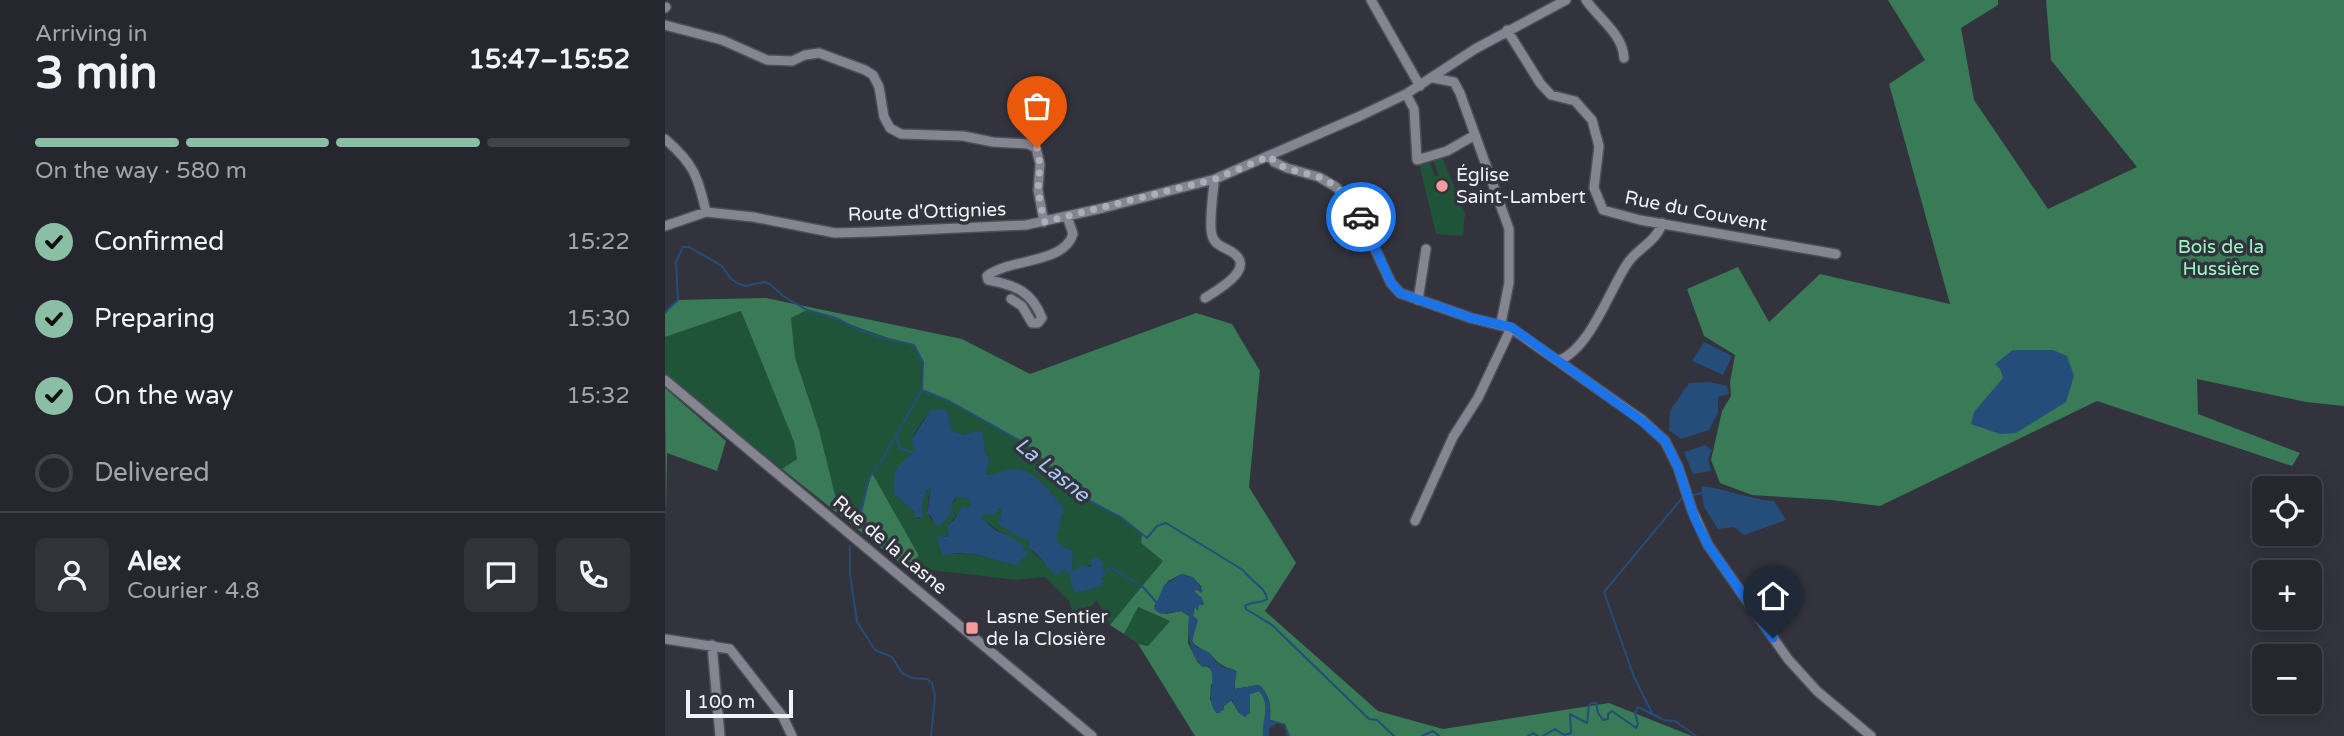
<!DOCTYPE html>
<html lang="en">
<head>
<meta charset="utf-8">
<style>
  body { margin:0; font-family:"Varela Round",sans-serif; background:#32323a; color:#f1f3f6; height:100vh; display:flex; flex-direction:column; font-size:26px; white-space:nowrap }
  * { box-sizing:border-box; margin:0 }
  p { font-size:23px; color:#a4a5aa }
  .icon { flex:none; width:38px; height:38px; fill:none; stroke:currentColor; stroke-width:2; stroke-linecap:round; stroke-linejoin:round }
  .map { position:relative; flex:1; overflow:hidden }
  .drawer { display:flex; flex-direction:column; background:#26262e; width:665px }
  .drawer>* { flex:none }
  .controls { position:absolute; left:1587px; top:476px; display:grid; gap:14px }
  .controls a { display:grid; place-items:center; width:70px; height:70px; border-radius:10px; background:#26262e; box-shadow:0 4px 18px #0003,0 0 0 2px #42434a; font-size:35px }
  .scale { position:absolute; left:21px; bottom:18px; width:107px; box-sizing:border-box; padding-left:7px; border:4px solid #f1f1f8; border-top:0; font-size:19px; line-height:24px; white-space:nowrap; color:#f1f1f8; -webkit-text-stroke:5px #32333d; paint-order:stroke }
  .pin { position:absolute; display:grid; place-items:center; width:60px; height:60px; color:#fff; margin:-72px -30px; border-radius:50% 50% 50% 0; rotate:-45deg; box-shadow:0 0 7px #0007 }
  .pin .icon { rotate:45deg }
  .courier { position:absolute; display:grid; place-items:center; width:70px; height:70px; margin:-35px; border:5px solid #1a73e8; border-radius:50%; background:#fff; color:#222; box-shadow:0 2px 9px #0007 }
  .overview em { font-style:normal; font-weight:700 }
  .overview div { display:flex; flex-direction:column-reverse }
  .overview { display:flex; align-items:center; justify-content:space-between; height:119px; padding:0 35px }
  h1 { font-size:46px; font-weight:700; line-height:52px }
  .bar { display:grid; grid-template-columns:repeat(4,1fr); gap:10px 7px; align-content:center; height:84px; padding:0 35px }
  .bar i { height:9px; border-radius:5px; background:#42434a }
  .bar .current { background:#8abfa5 }
  .bar p { grid-column:span 4 }
  .line { display:flex; align-items:center; gap:18px; padding:0 35px; border-top:2px solid #42434a }
  .line div { flex:1 }
  .round { display:grid; place-items:center; flex:none; width:74px; height:74px; border-radius:10px; background:#32323a }
  ol { padding:0 35px; list-style:none }
  li { display:flex; align-items:center; gap:21px; height:77px }
  li p { margin-inline-start:auto }
  li .icon { padding:7px; border-radius:50%; background:#8abfa5; color:#111; stroke-width:4 }
  li:last-child { color:#a4a5aa }
  li i { width:38px; height:38px; border:4px solid #42434a; border-radius:50% }
  main { display:flex; flex:1; min-height:0 }
  .map>svg:first-child { display:block }
</style>
</head>
<body>
<main>
<section class="drawer">
<div class="overview"><div><h1>3 min</h1><p>Arriving in</p></div><em>15:47–15:52</em></div>
<div class="bar"><i class="current"></i><i class="current"></i><i class="current"></i><i></i><p>On the way · 580 m</p></div>
<ol>
<li><svg class="icon" aria-label="check" viewBox="0 0 24 24"><path d="M5 12l5 5 9-10"/></svg>Confirmed<p>15:22</p></li>
<li><svg class="icon" aria-label="check" viewBox="0 0 24 24"><path d="M5 12l5 5 9-10"/></svg>Preparing<p>15:30</p></li>
<li><svg class="icon" aria-label="check" viewBox="0 0 24 24"><path d="M5 12l5 5 9-10"/></svg>On the way<p>15:32</p></li>
<li><i></i>Delivered</li>
</ol>
<div class="line" style="height:126px"><a class="round"><svg class="icon" aria-label="person" viewBox="0 0 24 24"><circle cx="12" cy="8" r="4"/><path d="M4 21q1-7 8-7t8 7"/></svg></a><div><b>Alex</b><p>Courier · 4.8</p></div><a class="round"><svg class="icon" aria-label="chat" viewBox="0 0 24 24"><path d="M4 5h16v11H9l-5 4z"/></svg></a><a class="round"><svg class="icon" aria-label="phone" viewBox="0 0 24 24"><path d="M5 4h4l2 5-3 2q2 4 5 5l2-3 5 2v4C11 20 4 13 5 4z"/></svg></a></div>
</section>
<div class="map">
<svg width="1679" height="736" viewBox="0 0 1679 736">
  <rect width="100%" height="100%" fill="#32333d"/>
  <path fill="#1f5439" fill-rule="evenodd" d="M776,155L800,213L798,236L771,234L754,163L764,160L770,177L774,175L767,158Z
    M142,310C178,319 211,336 249,345C263,362 253,371 257,390L284,401L359,443L385,467L396,473L412,493L457,518L477,535L476,543L499,561L445,625L432,600L415,617L406,608L404,601L380,577L352,580L240,567L254,556L204,479L195,516L191,525L173,507L154,430L130,357L126,318ZM283,412L286,430L300,435L318,433L320,454L325,459L321,472L322,475L337,474L398,516L392,528L391,540L397,547L408,550L407,571L427,565L439,582L433,587L423,588L413,592L405,573L399,570H387L363,548L364,540L335,519L338,508L318,514L317,518C331,531 348,536 359,552L349,565C337,562 324,556 310,555C298,553 288,555 276,553L277,538L284,534L282,526L297,509L305,507L307,503L304,499L292,497L285,509L268,521L262,514L264,494L267,490L264,489L259,495L257,518L250,519V512L229,494C233,467 229,470 251,451L248,435L260,417Z
    M76,311L129,442L132,459L117,469L0,375V337Z
    M472,607L505,621L483,646L473,644L459,634Z"/>
  <path fill="#397a57" d="M1223,0H1333V5L1296,28L1309,100L1383,209L1472,167L1386,60L1381,0H1679V406L1641,402L1532,379L1533,414L1635,453L1627,466L1432,401L1215,506L1166,500L1087,495L1055,483L1046,460L1057,411L1066,396L1065,382L1070,355L1039,336L1022,289L1073,267L1104,322L1155,274L1285,304L1224,84L1260,60Z
    M101,298L297,339L365,374L531,313L567,324L595,371L584,487L631,563L600,611L713,711L778,729L944,703L1027,736H625L620,724L605,720C606,706 605,695 594,685L570,689V670C558,667 554,664 546,655C540,649 532,649 527,641L532,619L528,616L530,605L536,604L529,591L537,587L527,577L517,574L503,581L489,607L501,614L516,611L524,616L523,643L533,663C544,668 549,667 549,681L546,685L545,700L558,711L559,706L566,700L574,713H585V694L594,691C606,704 599,721 598,736H530L473,644L483,646L505,621L473,607L459,634L445,625L498,561L476,543L477,535L457,518L412,494L396,473L385,467L359,443L284,401L257,390L258,362L249,345C211,336 178,320 142,310L126,318L130,357L154,430L173,507L191,525L207,473L254,556L240,567L117,469L132,459L129,442L76,311L0,337V314L13,300Z
    M0,388L61,441L52,471L2,453L1,518Z"/>
  <path fill="#254d7a" d="M1039,342L1067,356L1058,375L1027,361Z
    M1348,350H1388L1402,356L1409,376L1401,402L1351,433L1335,434L1306,424L1309,412L1338,378L1335,369L1330,364Z
    M1045,382L1062,386L1064,394L1053,397V413L1044,430L1016,439L1004,430L1005,411L1024,383Z
    M279,409L283,412L286,430L299,435L312,431L318,433L320,454L325,459L321,472L322,475C336,475 339,469 348,469C369,468 387,495 399,509L391,539L397,547L408,550L407,571L412,569L416,565L425,567L427,565L425,559L431,557L439,564L437,570L440,576L436,578L439,582L433,587L409,593L404,573L399,570L392,575L389,574L370,552L363,548L364,540L353,537L334,524L337,508L333,509L329,515L318,514L317,518L330,530L350,539L358,546L362,556L356,559L354,564L349,565L315,555L294,553L277,555L272,536L281,537L284,534L282,526L290,519L297,506L302,508L307,503L304,499L292,497L288,501L286,513L276,525L272,526L265,515L262,514L266,489L262,490C257,500 257,508 258,518L253,517L250,519V512L229,494C230,489 228,485 229,481C230,466 241,459 251,451L246,440L266,410Z
    M1040,445L1047,450L1043,459L1046,471L1028,474L1019,452Z
    M1036,486C1062,489 1084,499 1109,501L1121,520L1079,535L1069,527L1053,529L1039,507Z
    M517,574L529,578L538,591L536,593L531,589L529,591L537,598L539,605H534L533,611L529,606L528,616L533,620L527,641L531,647L545,653L551,662L558,667L572,671L569,689L594,685C605,695 606,707 605,720C617,722 620,723 625,736H622L619,726L612,723L604,729V736H598C596,720 607,706 594,691L585,694V713L580,717L574,713L567,700L559,706L555,713H551C539,697 553,680 544,666L537,667C523,652 523,634 524,615L516,611L496,614L489,609L499,585Z"/>
  <g fill="none" stroke-linecap="round" stroke-linejoin="round">
    <path stroke="#254d7a" stroke-width="2" d="M0,312L13,300L11,262L18,247H24L57,266L66,279L74,284L81,286L99,282L105,284L118,296L142,310L171,318L190,328L218,338L249,345L258,362L257,390L284,401L359,443L385,467L396,473L412,494L457,518L482,538L492,526L501,523L578,570C586,582 601,587 602,599C595,604 587,601 580,606L581,609L607,625L704,719L712,720L729,736
      M231,436L235,448L249,453
      M1028,495L1038,493
      M191,525L195,517L204,478L217,460L257,390
      M185,546V574L192,622L210,650L227,657L237,673L247,678L262,679L267,683L270,696L266,736
      M439,574L443,569H448L478,587L491,602
      M987,713L969,677L939,592L1018,497
      M757,736L768,731L774,736
      M863,736L868,733L873,736
      M878,736L890,729L899,735L906,733L905,714L922,723L924,705L927,703H931L933,713L938,720L943,719V714L947,711L971,728L973,724L970,713L973,707L999,720L1010,721L1031,736"/>
    <defs>
      <path id="minor" d="M706,0L755,86
        M921,0C933,18 958,34 959,58
        M0,8L1,7
        M0,25L57,40L102,60L127,61L140,55L154,53L200,70L208,75L214,87L219,117L225,128L236,134L298,136L328,142L363,144L371,148L375,164L373,190L379,222
        M842,30L875,83L886,95L910,101L927,120L934,146L929,188L938,210L975,220L1171,254
        M768,78L789,82L795,93L844,229V283L836,323
        M741,94L749,109L752,160L782,151L810,135
        M0,139C28,163 33,176 41,212
        M605,156L609,162L622,168L654,177L671,187L691,208L726,283L735,293L806,318L846,328L977,420L1000,441L1013,467L1027,510L1043,545L1123,659L1152,691L1206,736
        M0,226L41,212L88,217L170,233L207,232L361,225L438,208L550,179L695,116L741,94L810,49L901,0
        M540,298C554,289 592,268 567,252C559,247 549,245 547,235C544,227 548,188 550,179
        M346,299L357,306L367,323H373L377,318C367,292 351,285 323,280L322,276C345,258 399,264 408,234L402,216
        M753,300L761,249
        M893,361C925,349 944,291 962,264C971,249 992,242 997,223
        M0,380L427,736
        M750,521L788,437L813,398L846,328
        M0,639L65,649L118,717L127,736
        M47,645L55,736"/>
    </defs>
    <use href="#minor" stroke="#4e4e57" stroke-width="12"/>
    <use href="#minor" stroke="#848591" stroke-width="9"/>
  </g>
  <g fill="none" stroke-linecap="round" stroke-linejoin="round">
    <path stroke="#aeaeb7" stroke-width="7" stroke-dasharray="0 12.6" d="M372,148L375,164L373,190L379,222L550,179L605,156C616,172 640,171 656,178C673,185 687,201 696,217"/>
    <path stroke="#1a73e8" stroke-width="9" d="M696,217L726,283L735,293L806,318L846,327L977,421L1000,441L1013,467L1030,519L1043,545L1108,638"/>
  </g>
  <g fill="#f59b9a" stroke="#32333d" stroke-width="2.5">
    <circle cx="777" cy="186" r="7"/>
    <rect x="300" y="621" width="14" height="14" rx="3.5"/>
  </g>
  <g text-anchor="middle" dominant-baseline="central" stroke-width="7" stroke-linejoin="round" paint-order="stroke">
    <g font-size="19" fill="#f1f1f8" stroke="#32333d" text-anchor="start">
      <text x="791" y="175">Église<tspan x="791" dy="22">Saint-Lambert</tspan></text>
      <text x="321" y="617">Lasne Sentier<tspan x="321" dy="22">de la Closière</tspan></text>
    </g>
    <g font-size="19" fill="#f1f1f8" stroke="#32333d">
      <text transform="translate(1031 211) rotate(11)">Rue du Couvent</text>
      <text transform="translate(262 212) rotate(-2)">Route d'Ottignies</text>
      <text transform="translate(225 545) rotate(40)">Rue de la Lasne</text>
    </g>
    <g font-size="19" fill="#9af8c2" stroke="#32333d">
      <text x="1556" y="247">Bois de la<tspan x="1556" dy="22">Hussière</tspan></text>
    </g>
    <g font-size="21" font-style="italic" fill="#a7caf4" stroke="#32333d">
      <text transform="translate(387 470) rotate(39)">La Lasne</text>
    </g>
  </g>
</svg>
<div class="controls">
<a><svg class="icon" aria-label="locate" viewBox="0 0 24 24"><circle cx="12" cy="12" r="6"/><path d="M12 2v4M12 18v4M2 12h4M18 12h4"/></svg></a>
<a>+</a>
<a>−</a>
</div>
<div class="scale">100 m</div>
<div class="pin" style="left:372px;top:148px;background:#ea580c"><svg class="icon" aria-label="bag" viewBox="0 0 24 24"><path d="M5 8h14l-1 12H6zM9 8a3 3 0 0 1 6 0"/></svg></div>
<div class="pin" style="left:1108px;top:638px;background:#1f2937"><svg class="icon" aria-label="home" viewBox="0 0 24 24"><path d="M3 11l9-7 9 7M6 9v11h12V9"/></svg></div>
<div class="courier" style="left:696px;top:217px"><svg class="icon" aria-label="car" viewBox="0 0 24 24"><path d="M5 17H2v-5l4-1 3-4h7l3 4 3 1v5h-3M9 17h6M6 11h13"/><circle cx="7" cy="17" r="2"/><circle cx="17" cy="17" r="2"/></svg></div>
</div>
</main>
</body>
</html>
